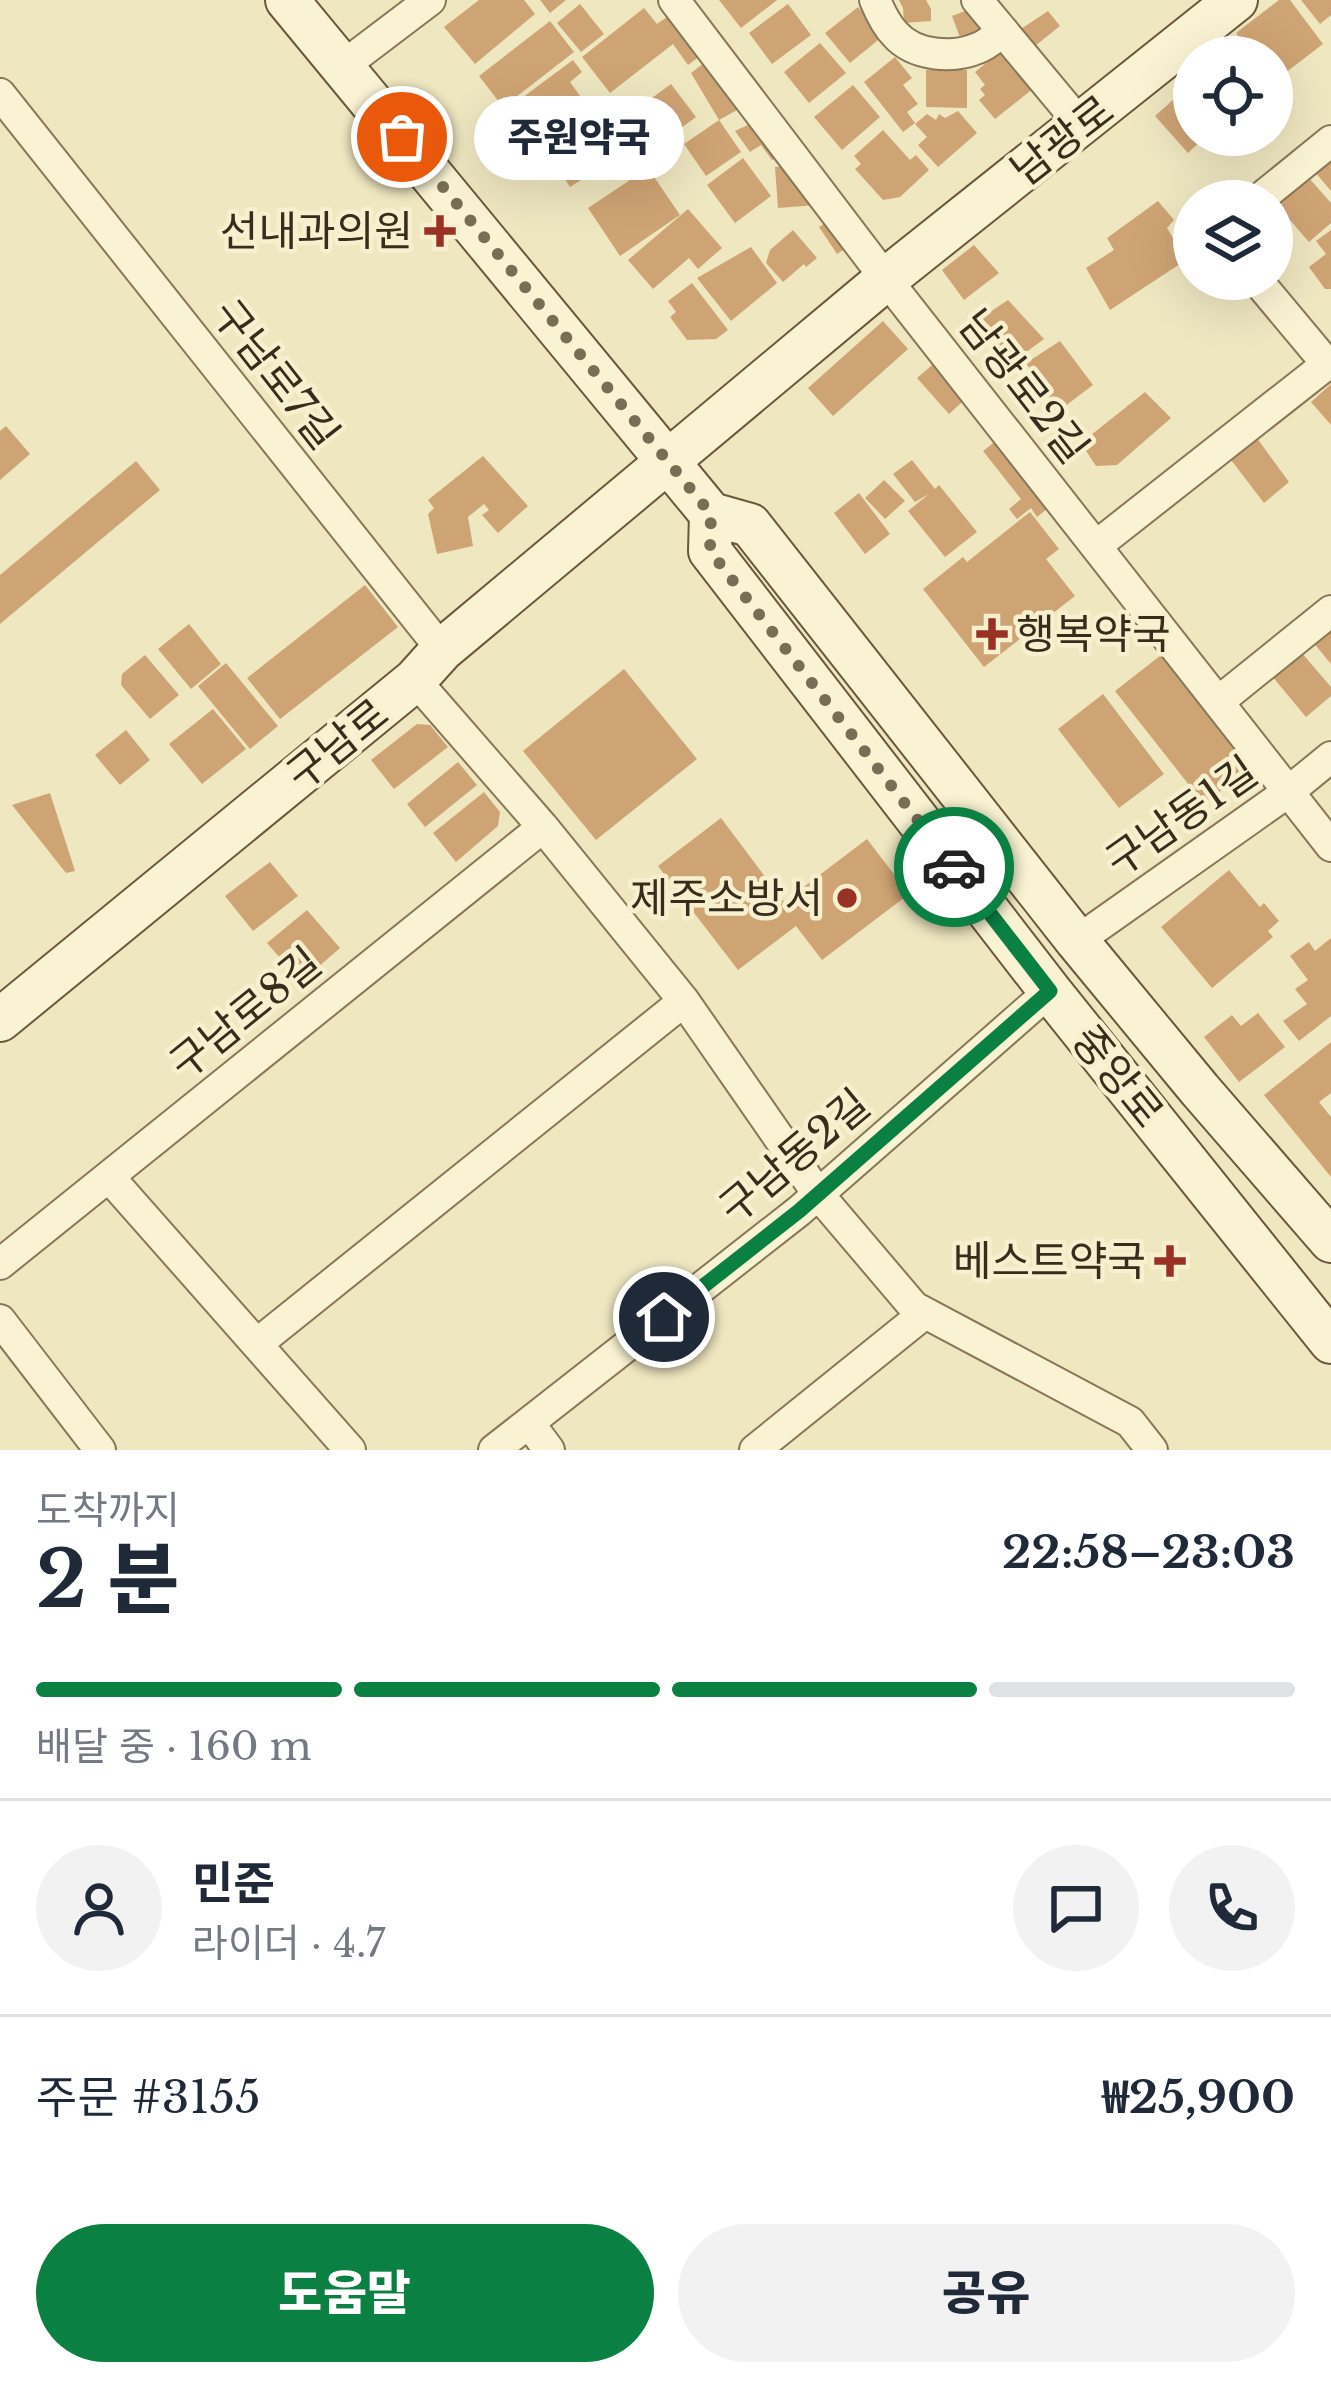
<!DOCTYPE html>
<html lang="ko">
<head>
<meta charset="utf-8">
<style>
  body { margin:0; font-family:"Libre Baskerville","Noto Sans KR",serif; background:#f2f2f3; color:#1f2937; height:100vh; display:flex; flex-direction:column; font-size:45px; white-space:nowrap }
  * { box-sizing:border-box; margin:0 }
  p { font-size:39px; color:#747a83 }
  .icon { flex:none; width:66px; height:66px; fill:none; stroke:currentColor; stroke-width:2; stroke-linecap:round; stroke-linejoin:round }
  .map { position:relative; height:1450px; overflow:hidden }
  .panel { display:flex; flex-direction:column; background:#fff; flex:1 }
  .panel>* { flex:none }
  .tools { position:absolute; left:1173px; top:36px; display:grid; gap:24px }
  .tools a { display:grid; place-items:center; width:120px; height:120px; border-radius:50%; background:#fff; box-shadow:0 12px 48px #0002; font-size:60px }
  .pin { position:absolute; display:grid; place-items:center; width:102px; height:102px; color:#fff; margin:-51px; border:6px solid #fff; border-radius:50%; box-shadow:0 3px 12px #0007 }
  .courier { position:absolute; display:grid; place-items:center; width:120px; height:120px; margin:-60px; border:9px solid #0b8043; border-radius:50%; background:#fff; color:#222; box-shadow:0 3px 15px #0007 }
  .bubble { position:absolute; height:84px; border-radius:42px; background:#fff; box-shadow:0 12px 48px #0002; font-size:39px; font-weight:800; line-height:84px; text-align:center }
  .overview em { font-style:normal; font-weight:800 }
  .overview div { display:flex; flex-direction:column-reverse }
  .overview { display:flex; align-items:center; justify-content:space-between; height:204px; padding:0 36px }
  h1 { font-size:78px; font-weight:800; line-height:90px }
  .bar { display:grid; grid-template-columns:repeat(4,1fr); gap:18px 12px; align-content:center; height:144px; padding:0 36px }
  .bar i { height:15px; border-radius:9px; background:#e0e1e3 }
  .bar .active { background:#0b8043 }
  .bar p { grid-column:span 4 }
  .line { display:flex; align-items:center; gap:30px; padding:0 36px; border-top:3px solid #e0e1e3 }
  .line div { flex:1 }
  .round { display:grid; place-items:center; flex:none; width:126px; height:126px; border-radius:63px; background:#f2f2f3 }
  .button { display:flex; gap:24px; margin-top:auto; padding:24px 36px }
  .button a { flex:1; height:138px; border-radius:72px; background:#0b8043; color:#fff; font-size:48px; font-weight:800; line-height:138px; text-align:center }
  .button a+a { background:#f2f2f3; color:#1f2937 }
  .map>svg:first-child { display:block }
</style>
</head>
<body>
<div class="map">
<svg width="1331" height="1450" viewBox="0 0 1331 1450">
  <rect width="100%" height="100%" fill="#efe7c0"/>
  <path fill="#cfa474" d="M479,0H524L535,14L475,64L444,27Z
    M540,0H566L550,13Z
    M719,0H777L741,28Z
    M899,0H926L931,9V21L904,23L903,8Z
    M1279,0H1290L1323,44L1272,83V57H1254L1236,33Z
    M1301,0H1331V15L1320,24Z
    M580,4L604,34L581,52L557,23Z
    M788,4L811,35L772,64L749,33Z
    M858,7L883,36L850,63L825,33Z
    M976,7L983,31L961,40L952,16Z
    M644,8L657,24L678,9L708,50L688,65L673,44L610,93L582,57Z
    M1048,11L1060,26L1035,46L1021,29Z
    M550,21L574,52L503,107L479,76Z
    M820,43L846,73L809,103L784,72Z
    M1009,45L1034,88L995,119L979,100L985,95L980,89L985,85L975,72Z
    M713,56L748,104L719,120L691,73Z
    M895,57L912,78L903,85L918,104L907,112L915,123L903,132L864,82Z
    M573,60L582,72L570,82L588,107L535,146L507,109Z
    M926,70H967V108L926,107Z
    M1194,81V135H1207L1188,153L1155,116Z
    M671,84L696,117L662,142L637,109Z
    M853,85L880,117L842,150L814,117Z
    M611,109L635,146L570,187L546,150Z
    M958,111L977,133L938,167L918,145L927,137L915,124L927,114L936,120L939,114L945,118Z
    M719,120L741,152L706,176L684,144Z
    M756,121L784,155L772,160L761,145L750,152L735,131Z
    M883,130L910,160L916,155L929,170L900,197L883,200L855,169L861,164L854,156Z
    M1331,153V191L1309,165Z
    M743,158L771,196L735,223L707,185Z
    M796,165L816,205L778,208L775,167Z
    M648,168L680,215L620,256L588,208Z
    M1302,170L1331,203V223L1309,242L1270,197Z
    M1158,201L1174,220L1167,228L1186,260L1110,310L1086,268L1114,250L1107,238Z
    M688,209L722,248L698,269L689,258L653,289L628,260Z
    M834,217L852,244L837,254L819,227Z
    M793,230L817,258L806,267L804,264L783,282L766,263L770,250Z
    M1331,230V289H1325L1309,267L1326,254L1316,241Z
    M974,245L999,273L964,300L942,270Z
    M751,247L777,283L731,321L697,278Z
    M692,283L728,330L716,339L687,340L670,317L676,312L668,301Z
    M1008,300L1044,339L1013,362L978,320Z
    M883,321L908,349L833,416L808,388Z
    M1060,341L1093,385L1060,410L1028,376L1032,372L1026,363Z
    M939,359L971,394L949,414L917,378Z
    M1331,384V425L1311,402Z
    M1145,392L1171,418L1117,465L1096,466L1081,443Z
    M6,426L30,454L0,480V431Z
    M1251,430L1289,482L1264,503L1225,452Z
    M1005,434L1057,501L1037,517L1031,508L1017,519L1009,509L1021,499L983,451Z
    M483,456L528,506L498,533L482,515L489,510L484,504L468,517L473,546L437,554L428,514L434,508L428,500Z
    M912,460L935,489L939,485L977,532L945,557L908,511L929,494L915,502L893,474Z
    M136,461L160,490L0,624V575Z
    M884,480L905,501L885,519L865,498Z
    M859,493L890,534L865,554L834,513Z
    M1030,512L1059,549L1046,559L1075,596L984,667L923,589L963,557L967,562Z
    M365,585L398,627L280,719L247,678Z
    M1331,617V664L1308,636Z
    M189,624L221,664L191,689L158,649Z
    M1295,645L1331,687V696L1306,717L1266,669Z
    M1170,648L1259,761L1204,804L1115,691Z
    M145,655L179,695L150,719L121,685L122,674Z
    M226,663L278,726L250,749L198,686Z
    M624,669L697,759L596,840L523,751Z
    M1103,694L1164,774L1119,808L1058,729Z
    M213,709L246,749L202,784L169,744Z
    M417,724L430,725L448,747L394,789L371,760Z
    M126,730L150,760L120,785L95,755Z
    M458,762L477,785L425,827L407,804Z
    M484,792L500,812L498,826L456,862L433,833Z
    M50,793L75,871L66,873L12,805Z
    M721,818L784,902L867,839L909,894L822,960L796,926L738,970L658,866Z
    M270,862L298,896L253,931L225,896Z
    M1229,870L1260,907L1264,903L1279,921L1268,931L1273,937L1212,988L1161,927Z
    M307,910L340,948L301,982L267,943Z
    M1331,938V1016L1299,1041L1283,1021L1307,1004L1295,989L1308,980L1290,956L1309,942L1315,951Z
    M1258,1013L1285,1047L1239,1082L1204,1037L1232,1015L1241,1026Z
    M1331,1042V1093L1319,1102L1331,1117V1177L1264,1095Z"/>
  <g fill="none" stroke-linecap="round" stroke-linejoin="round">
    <defs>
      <path id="minor" d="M674,0L886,279L1331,846
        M875,0C880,12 886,25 895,34C914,56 953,59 978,48C987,45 995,37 1003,31
        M977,0L1081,125
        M343,66L430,0
        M0,94L442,650
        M1257,201L1331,141
        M1256,279L1327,364
        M1096,546L1331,361
        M415,680L543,827L684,1001L818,1194L914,1307L1130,1422L1152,1450
        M1218,702L1331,611
        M1077,941L1288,792L1331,757
        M109,1177L350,1450
        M0,1264L543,827
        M0,1320L100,1450
        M258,1343L684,1001
        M529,1423L549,1450
        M494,1450L799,1211L1050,991
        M755,1450L925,1313"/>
      <path id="secondary" d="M287,0L711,514L750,525L1077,941L1200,1090L1331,1241
        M711,514L710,551L1050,991L1331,1342
        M0,1020L415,680L442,650L886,279L1236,0"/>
    </defs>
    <use href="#minor" stroke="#887757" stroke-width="34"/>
    <use href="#secondary" stroke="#6a583b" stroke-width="46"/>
    <use href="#minor" stroke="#faf3d3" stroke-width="30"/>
    <use href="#secondary" stroke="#faf3d3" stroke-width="42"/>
  </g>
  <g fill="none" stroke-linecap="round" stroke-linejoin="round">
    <path stroke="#786e55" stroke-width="12" stroke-dasharray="0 21.6" d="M402,137L711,514L710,551L954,867"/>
    <path stroke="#0b8043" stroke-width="15" d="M664,1317L799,1211L1050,991L954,867"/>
  </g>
  <g fill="#993225" stroke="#f6f0cf" stroke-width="4.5">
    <path d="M434 213h12v12h12v12h-12v12h-12v-12h-12v-12h12z"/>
    <path d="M986 616h12v12h12v12h-12v12h-12v-12h-12v-12h12z"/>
    <circle cx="847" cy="898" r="12"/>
    <path d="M1164 1243h12v12h12v12h-12v12h-12v-12h-12v-12h12z"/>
  </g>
  <g text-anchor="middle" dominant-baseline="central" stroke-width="9" stroke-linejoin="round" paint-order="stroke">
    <g font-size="42" fill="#382d1c" stroke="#f6f0cf">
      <text transform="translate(1062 140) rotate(-38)">남광로</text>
      <text transform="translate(276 374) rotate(52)">구남로7길</text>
      <text transform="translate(1024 386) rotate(52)">남광로2길</text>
      <text transform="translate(337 744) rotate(-39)">구남로</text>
      <text transform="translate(1181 816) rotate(-35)">구남동1길</text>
      <text transform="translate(245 1013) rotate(-39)">구남로8길</text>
      <text transform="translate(1118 1076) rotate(51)">중앙로</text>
      <text transform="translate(794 1156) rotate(-40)">구남동2길</text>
    </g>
    <g font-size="42" fill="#382d1c" stroke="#f6f0cf" text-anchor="end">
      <text x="413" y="231">선내과의원</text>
      <text x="1016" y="634" text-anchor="start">행복약국</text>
      <text x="823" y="898">제주소방서</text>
      <text x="1146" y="1261">베스트약국</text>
    </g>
  </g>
</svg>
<div class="tools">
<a><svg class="icon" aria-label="locate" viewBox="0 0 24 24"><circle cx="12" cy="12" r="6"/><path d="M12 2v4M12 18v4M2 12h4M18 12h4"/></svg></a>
<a><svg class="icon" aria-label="layers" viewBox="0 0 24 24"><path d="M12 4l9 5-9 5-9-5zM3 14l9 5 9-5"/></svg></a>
</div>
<div class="pin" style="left:402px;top:137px;background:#ea580c"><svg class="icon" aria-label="bag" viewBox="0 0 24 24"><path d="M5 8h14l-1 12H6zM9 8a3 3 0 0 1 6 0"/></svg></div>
<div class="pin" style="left:664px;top:1317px;background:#1f2937"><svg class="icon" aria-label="home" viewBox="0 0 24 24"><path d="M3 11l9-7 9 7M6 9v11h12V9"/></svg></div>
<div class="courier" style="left:954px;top:867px"><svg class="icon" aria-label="car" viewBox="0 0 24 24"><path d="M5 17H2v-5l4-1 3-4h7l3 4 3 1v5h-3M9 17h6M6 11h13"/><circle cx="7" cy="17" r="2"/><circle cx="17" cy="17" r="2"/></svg></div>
<div class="bubble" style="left:474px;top:96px;width:210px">주원약국</div>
</div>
<section class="panel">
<div class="overview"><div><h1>2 분</h1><p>도착까지</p></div><em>22:58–23:03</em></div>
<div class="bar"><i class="active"></i><i class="active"></i><i class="active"></i><i></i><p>배달 중 · 160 m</p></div>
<div class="line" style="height:216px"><a class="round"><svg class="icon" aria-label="person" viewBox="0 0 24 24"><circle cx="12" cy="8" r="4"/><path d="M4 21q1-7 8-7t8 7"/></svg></a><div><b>민준</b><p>라이더 · 4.7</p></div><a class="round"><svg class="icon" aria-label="chat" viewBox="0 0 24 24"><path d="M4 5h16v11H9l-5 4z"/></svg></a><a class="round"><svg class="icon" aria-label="phone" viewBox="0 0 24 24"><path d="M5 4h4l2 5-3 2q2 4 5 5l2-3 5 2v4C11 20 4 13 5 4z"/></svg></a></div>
<div class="line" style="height:156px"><div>주문 #3155</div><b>₩25,900</b></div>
<div class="button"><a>도움말</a><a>공유</a></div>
</section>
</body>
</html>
